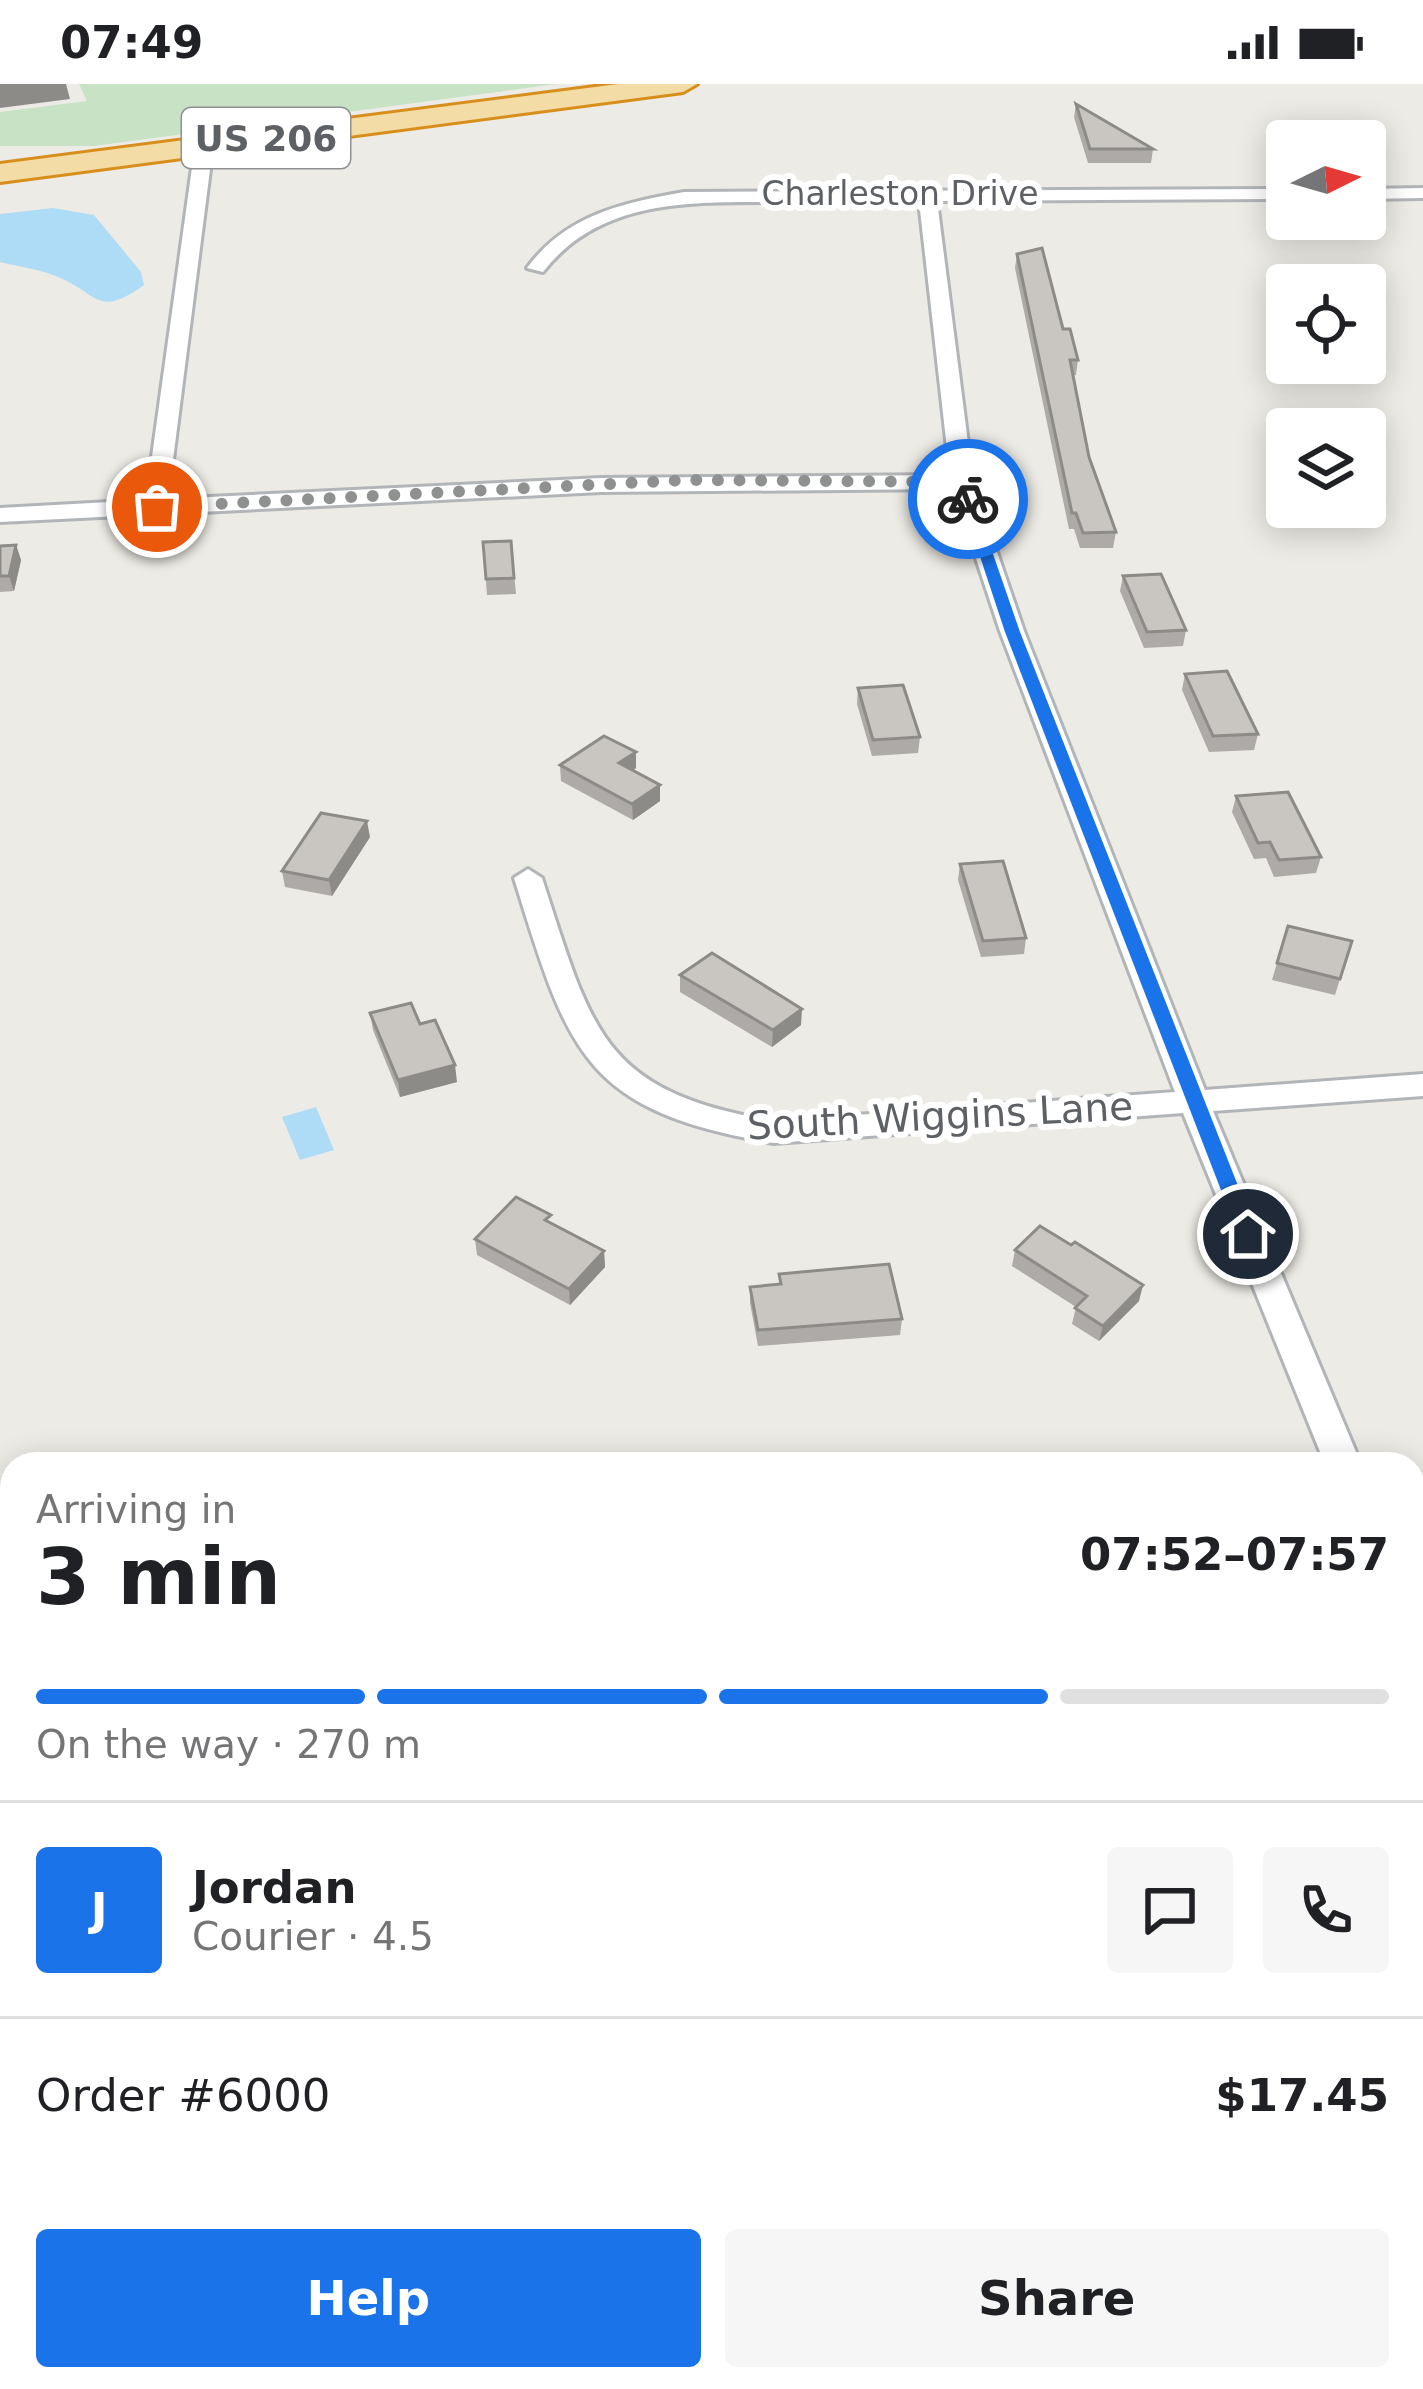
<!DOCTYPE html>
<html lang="en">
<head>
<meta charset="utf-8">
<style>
  body { margin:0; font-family:"DejaVu Sans",sans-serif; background:#f6f6f6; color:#202124; height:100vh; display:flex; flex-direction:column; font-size:45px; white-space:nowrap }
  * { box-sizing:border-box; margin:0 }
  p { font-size:39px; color:#757577 }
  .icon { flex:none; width:66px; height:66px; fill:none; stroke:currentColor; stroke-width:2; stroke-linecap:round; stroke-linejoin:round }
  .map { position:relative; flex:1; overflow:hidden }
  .panel { position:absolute; left:0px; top:1368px; width:1425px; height:939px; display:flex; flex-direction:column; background:#fff; border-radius:36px 36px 0 0; box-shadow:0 6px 30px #0003 }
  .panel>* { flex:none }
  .needle { width:78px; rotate:85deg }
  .fabs { position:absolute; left:1266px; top:36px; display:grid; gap:24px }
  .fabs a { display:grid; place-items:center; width:120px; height:120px; border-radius:12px; background:#fff; box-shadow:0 6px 30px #0003; font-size:60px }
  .pin { position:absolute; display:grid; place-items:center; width:102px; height:102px; color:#fff; margin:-51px; border:6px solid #fff; border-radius:50%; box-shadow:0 3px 12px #0007 }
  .courier { position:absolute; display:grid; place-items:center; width:120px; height:120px; margin:-60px; border:9px solid #1a73e8; border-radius:50%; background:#fff; color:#222; box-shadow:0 3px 15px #0007 }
  .head em { font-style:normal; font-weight:600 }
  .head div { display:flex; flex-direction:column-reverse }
  .head { display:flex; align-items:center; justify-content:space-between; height:204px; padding:0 36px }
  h1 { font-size:78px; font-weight:600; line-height:90px }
  .bar { display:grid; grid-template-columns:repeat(4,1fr); gap:18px 12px; align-content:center; height:144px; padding:0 36px }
  .bar i { height:15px; border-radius:9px; background:#e0e0e0 }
  .bar .selected { background:#1a73e8 }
  .bar p { grid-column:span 4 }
  .line { display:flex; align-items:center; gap:30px; padding:0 36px; border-top:3px solid #e0e0e0 }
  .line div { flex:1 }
  .round { display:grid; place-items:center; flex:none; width:126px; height:126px; border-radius:12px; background:#f6f6f6 }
  .cta { display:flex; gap:24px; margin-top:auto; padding:24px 36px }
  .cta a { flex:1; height:138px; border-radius:12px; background:#1a73e8; color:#fff; font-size:48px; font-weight:600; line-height:138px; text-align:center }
  .cta a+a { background:#f6f6f6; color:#202124 }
  .status { display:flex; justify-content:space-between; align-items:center; height:84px; padding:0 60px; background:#fff; direction:ltr }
  .status svg { height:33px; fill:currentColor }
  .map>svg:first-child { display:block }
</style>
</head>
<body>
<div class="status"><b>07:49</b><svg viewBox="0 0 49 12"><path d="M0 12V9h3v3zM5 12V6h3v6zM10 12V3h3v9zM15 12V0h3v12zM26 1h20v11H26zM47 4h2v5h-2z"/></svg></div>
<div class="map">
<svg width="1423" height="2305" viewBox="0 0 1423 2305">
  <rect width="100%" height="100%" fill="#edebe5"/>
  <path fill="#c7e2c4" d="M79,0H556L94,62H0V28L87,17Z"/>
  <path fill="#aedbf5" d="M53,124L94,131L141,188L144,201C97,235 98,209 58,193C40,185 19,183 0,178V130Z
    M316,1023L334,1066L300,1076L282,1033Z"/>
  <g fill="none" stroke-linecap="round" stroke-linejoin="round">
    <defs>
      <path id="minor" d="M204,57L213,62L168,415L601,394L950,391L919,117C870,117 820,118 771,118C687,118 599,116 543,188L527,184C566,131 622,119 684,108L1287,105V115L937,117L973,398L1024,547L1205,1006L1423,990V1012L1213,1027L1361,1380H1325L1183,1029L774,1059C582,1027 568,967 514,794L528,785L542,794C592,947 601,1008 774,1037L1175,1008L1000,547L953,405L601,408L0,438V424L146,416L195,62Z
        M1423,104V114L1365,115V105Z
        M1413,1483L1423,1487V1534L1413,1530Z
        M1423,2219V2268L1413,2272V2223Z
        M1194,2295H1293L1289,2305H1190Z"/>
      <path id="trunk" d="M618,0H697L683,8L0,98V80Z"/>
    </defs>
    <use href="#minor" stroke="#b2b5b8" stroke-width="6"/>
    <use href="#trunk" stroke="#d88e1b" stroke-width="6"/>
    <use href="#minor" fill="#fff" fill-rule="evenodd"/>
    <use href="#trunk" fill="#f3dca6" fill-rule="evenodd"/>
  </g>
  <path fill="#adaaa7" d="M1076,20L1153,65L1151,79H1088L1074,33Z
    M1017,170L1063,245L1078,276L1076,291H1073L1089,373L1116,448L1113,464H1080L1074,445H1069L1015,184Z
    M511,457L516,510L487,511L483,458Z
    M16,461L21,476L14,507L0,508V462Z
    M1123,492L1186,546L1183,562L1144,564L1120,507Z
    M1185,590L1258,650L1254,666L1209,668L1182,606Z
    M858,604L920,653L918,669L872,672L857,620Z
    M560,681L636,684L633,687L660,701V717L633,736L561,697Z
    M1236,712L1321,773L1316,789L1274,793L1266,774L1254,775L1232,728Z
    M370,753L332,812L285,803L282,787Z
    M960,780L1026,854L1024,870L981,873L958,796Z
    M1288,842L1352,857L1335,911L1272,896Z
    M680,891L801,941L772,963L680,908Z
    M370,929L457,998L400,1013L373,946Z
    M551,1139L604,1167L605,1183L570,1221L477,1171L475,1155Z
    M1015,1166L1139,1217L1099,1257L1072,1240L1076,1223L1012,1182Z
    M779,1190L902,1235L900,1251L758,1262L750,1219V1203L779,1200Z"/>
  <path fill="#8d8b88" d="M0,0H66L70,15L0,24Z
    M16,461L21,476L14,507L9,492Z
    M636,668V684L619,696V679Z
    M660,701V717L633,736L632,720Z
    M367,737L370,753L332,812L329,796Z
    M802,925L801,941L772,963L773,946Z
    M455,981L457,998L400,1013L398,996Z
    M604,1167L605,1183L570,1221L569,1205Z
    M1143,1201L1139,1217L1099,1257L1103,1242Z"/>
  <path fill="#c9c6c2" stroke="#8d8b88" stroke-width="3" d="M1076,20L1153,65H1090Z
    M1042,164L1063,245H1070L1078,276H1070L1089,373L1116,448L1083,449L1076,429H1072L1017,170Z
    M511,457L514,494L486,495L483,458Z
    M16,461L9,492H0V462Z
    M1161,490L1186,546L1147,548L1123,492Z
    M1227,587L1258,650L1213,652L1185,590Z
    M903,601L920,653L873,656L858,604Z
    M604,652L636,668L619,679L660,701L632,720L560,681Z
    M1288,708L1321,773L1279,776L1270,758L1258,759L1236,712Z
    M321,729L367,737L329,796L282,787Z
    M1003,777L1026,854L983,857L960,780Z
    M1288,842L1352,857L1340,895L1277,879Z
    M712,869L802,925L773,946L680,891Z
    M411,919L420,940L435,936L455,981L398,996L370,929Z
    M516,1113L551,1131L545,1136L604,1167L569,1205L475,1155Z
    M1040,1142L1071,1161L1075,1158L1143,1201L1103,1242L1075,1224L1087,1212L1015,1166Z
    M889,1180L902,1235L758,1246L750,1203L781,1200L779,1190Z"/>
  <path fill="#1a73e8" d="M968,411L974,415L1020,548L1257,1150L1255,1156L1248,1158L1238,1150L1005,548L961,415Z"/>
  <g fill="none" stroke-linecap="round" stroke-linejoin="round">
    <path stroke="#8f9191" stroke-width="12" stroke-dasharray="0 21.6" d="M157,423L687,396L962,398L968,415"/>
  </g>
  <g text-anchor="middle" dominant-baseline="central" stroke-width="12" stroke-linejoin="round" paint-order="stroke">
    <g font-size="33" fill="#5d6064" stroke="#fff">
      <text x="900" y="109">Charleston Drive</text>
    </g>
    <rect fill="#fff" stroke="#8e9092" stroke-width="3" x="182" y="24" width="168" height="60" rx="9"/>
    <g font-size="36" font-weight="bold" fill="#5d6064">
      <text x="266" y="54">US 206</text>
    </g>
    <g font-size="39" fill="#5d6064" stroke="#fff">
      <text transform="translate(940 1032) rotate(-3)">South Wiggins Lane</text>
    </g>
  </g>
</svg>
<div class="fabs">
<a><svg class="needle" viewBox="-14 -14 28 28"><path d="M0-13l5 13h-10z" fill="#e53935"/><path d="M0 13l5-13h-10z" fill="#757577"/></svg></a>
<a><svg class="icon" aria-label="locate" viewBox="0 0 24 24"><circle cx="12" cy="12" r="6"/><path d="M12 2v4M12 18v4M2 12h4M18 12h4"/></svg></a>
<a><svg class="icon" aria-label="layers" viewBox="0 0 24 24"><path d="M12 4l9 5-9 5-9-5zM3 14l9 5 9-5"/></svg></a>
</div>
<div class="pin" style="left:157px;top:423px;background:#ea580c"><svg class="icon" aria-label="bag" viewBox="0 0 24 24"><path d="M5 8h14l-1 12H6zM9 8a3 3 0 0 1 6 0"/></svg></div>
<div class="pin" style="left:1248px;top:1150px;background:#1f2937"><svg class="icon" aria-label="home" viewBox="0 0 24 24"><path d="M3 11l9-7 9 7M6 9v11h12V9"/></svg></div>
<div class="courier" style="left:968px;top:415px"><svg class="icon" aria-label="bike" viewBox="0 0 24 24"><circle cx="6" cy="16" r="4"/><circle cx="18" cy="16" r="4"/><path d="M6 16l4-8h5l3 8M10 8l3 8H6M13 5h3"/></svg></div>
<section class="panel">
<div class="head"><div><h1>3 min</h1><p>Arriving in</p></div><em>07:52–07:57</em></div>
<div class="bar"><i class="selected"></i><i class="selected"></i><i class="selected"></i><i></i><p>On the way · 270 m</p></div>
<div class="line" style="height:216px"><b class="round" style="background:#1a73e8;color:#fff">J</b><div><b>Jordan</b><p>Courier · 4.5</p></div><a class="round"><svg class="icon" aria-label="chat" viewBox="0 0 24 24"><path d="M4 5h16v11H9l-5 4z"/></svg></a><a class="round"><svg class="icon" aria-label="phone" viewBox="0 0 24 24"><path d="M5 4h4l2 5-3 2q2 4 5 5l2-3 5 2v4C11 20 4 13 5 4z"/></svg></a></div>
<div class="line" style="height:156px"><div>Order #6000</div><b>$17.45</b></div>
<div class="cta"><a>Help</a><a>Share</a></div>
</section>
</div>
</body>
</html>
